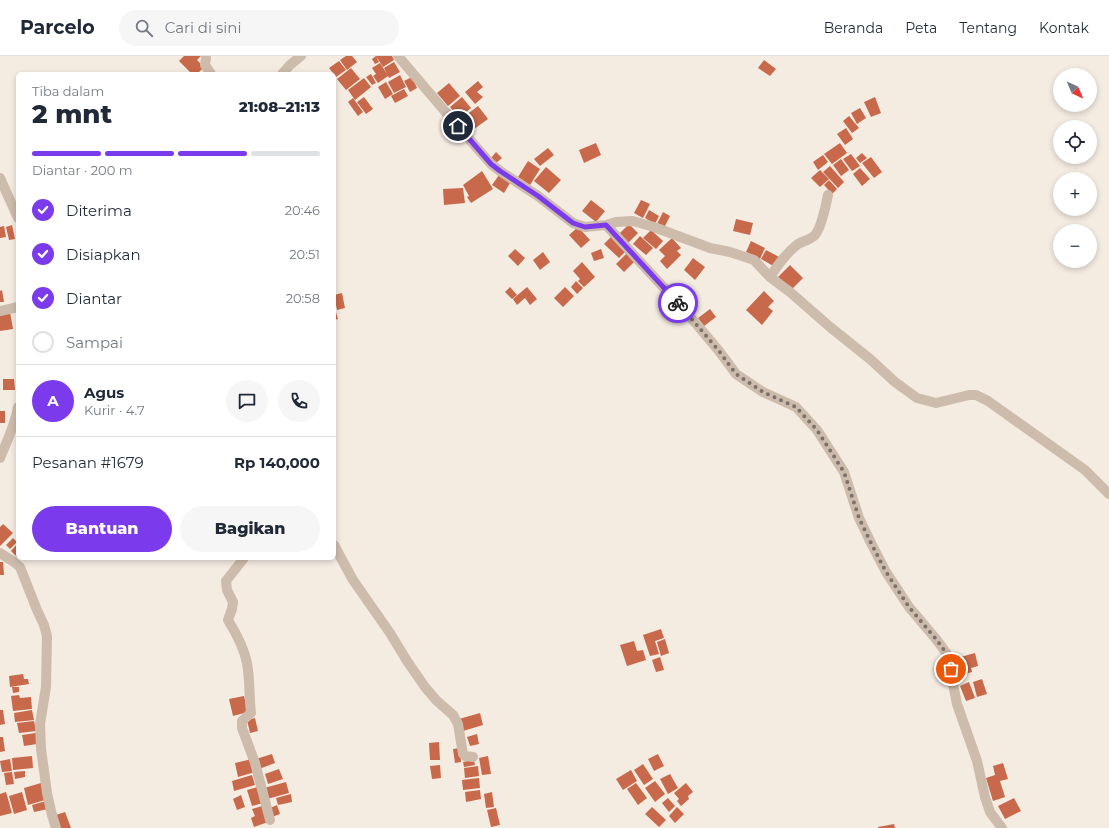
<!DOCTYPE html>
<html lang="id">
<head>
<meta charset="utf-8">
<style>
  body { margin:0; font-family:Montserrat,sans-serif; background:#f6f6f7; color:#1f2937; height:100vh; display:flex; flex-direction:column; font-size:15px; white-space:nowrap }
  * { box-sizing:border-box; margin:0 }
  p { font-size:13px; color:#747a83 }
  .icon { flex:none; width:22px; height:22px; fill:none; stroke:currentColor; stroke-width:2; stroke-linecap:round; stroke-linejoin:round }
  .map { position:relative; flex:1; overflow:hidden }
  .side { position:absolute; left:16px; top:16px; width:320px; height:488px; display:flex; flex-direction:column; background:#fff; border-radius:6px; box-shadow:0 2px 6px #0003 }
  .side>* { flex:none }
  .needle { width:26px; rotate:136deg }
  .tools { position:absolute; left:1053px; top:12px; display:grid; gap:8px }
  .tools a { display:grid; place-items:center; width:44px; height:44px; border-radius:50%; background:#fff; box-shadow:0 2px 6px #0003; font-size:20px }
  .pin { position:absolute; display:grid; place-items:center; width:34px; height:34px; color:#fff; margin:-17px; border:2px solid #fff; border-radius:50%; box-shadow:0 1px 4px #0007 }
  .courier { position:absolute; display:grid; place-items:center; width:40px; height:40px; margin:-20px; border:3px solid #7c3aed; border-radius:50%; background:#fff; color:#222; box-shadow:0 1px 5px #0007 }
  .head em { font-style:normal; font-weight:800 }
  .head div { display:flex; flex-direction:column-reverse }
  .head { display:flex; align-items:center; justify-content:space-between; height:68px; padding:0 16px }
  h1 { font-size:26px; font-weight:800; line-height:30px }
  .bar { display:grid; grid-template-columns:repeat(4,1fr); gap:6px 4px; align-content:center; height:48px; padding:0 16px }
  .bar i { height:5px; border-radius:3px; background:#e0e1e3 }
  .bar .current { background:#7c3aed }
  .bar p { grid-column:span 4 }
  .line { display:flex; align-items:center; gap:10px; padding:0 16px; border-top:1px solid #e0e1e3 }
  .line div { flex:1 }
  .round { display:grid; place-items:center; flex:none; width:42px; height:42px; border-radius:21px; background:#f6f6f7 }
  ol { padding:0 16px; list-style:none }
  li { display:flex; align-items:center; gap:12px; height:44px }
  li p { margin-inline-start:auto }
  li .icon { padding:4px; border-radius:50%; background:#7c3aed; color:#fff; stroke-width:4 }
  li:last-child { color:#747a83 }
  li i { width:22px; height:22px; border:2px solid #e0e1e3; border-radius:50% }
  .action { display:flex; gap:8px; margin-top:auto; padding:8px 16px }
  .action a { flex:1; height:46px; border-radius:24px; background:#7c3aed; color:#fff; font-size:16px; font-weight:800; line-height:46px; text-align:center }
  .action a+a { background:#f6f6f7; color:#1f2937 }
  header { display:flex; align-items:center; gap:24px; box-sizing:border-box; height:56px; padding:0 20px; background:#fff; border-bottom:1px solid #e0e1e3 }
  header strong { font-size:19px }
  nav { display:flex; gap:22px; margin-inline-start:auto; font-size:14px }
  .search { width:280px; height:36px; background:#f6f6f7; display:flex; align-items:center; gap:10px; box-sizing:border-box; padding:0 14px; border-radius:22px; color:#747a83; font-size:15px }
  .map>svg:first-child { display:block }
</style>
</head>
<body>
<header>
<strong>Parcelo</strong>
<div class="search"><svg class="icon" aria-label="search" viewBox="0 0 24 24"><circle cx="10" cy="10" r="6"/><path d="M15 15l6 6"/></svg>Cari di sini</div>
<nav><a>Beranda</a><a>Peta</a><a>Tentang</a><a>Kontak</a></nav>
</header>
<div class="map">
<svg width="1109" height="772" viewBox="0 0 1109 772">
  <rect width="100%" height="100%" fill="#f4ebe1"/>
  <path fill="#c8694b" d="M184,0H201L197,4L204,11L197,18H192L179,5Z
    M346,0H352L357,6L347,14L340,4Z
    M376,0L379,6L375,8L372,3Z
    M376,0H392L394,4L383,11Z
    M764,4L776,13L770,20L758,12Z
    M339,5L346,14L336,21L329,12Z
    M394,6L400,16L389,22L388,20L378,27L373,20L376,18L372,12L380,7L387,18L384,12Z
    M351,12L360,23L346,34L337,23Z
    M371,18L376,27L372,29L366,21Z
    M400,19L406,31L394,37L388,26Z
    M412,21L417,32L410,36L404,25Z
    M364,22L371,31L355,44L348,34Z
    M478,25L483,31L477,36L483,41L475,48L465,36Z
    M386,26L393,38L385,43L378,31Z
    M449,27L460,40L448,50L437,37Z
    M404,33L408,40L395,47L391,40Z
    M364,41L373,53L366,58L357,46Z
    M462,41L471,52L459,62L450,51Z
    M875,41L881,57L871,61L864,46Z
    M353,42L363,56L358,60L348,46Z
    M478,50L488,63L470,76L461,63Z
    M860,52L866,62L857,68L851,57Z
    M849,60L859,72L852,77L843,65Z
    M846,72L853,83L845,89L837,78Z
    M596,87L601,99L584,107L579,94Z
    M840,87L847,97L832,108L824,98Z
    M548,92L554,99L540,110L534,103Z
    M496,96L502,102L496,107L491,102Z
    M862,97L867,102L860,107L856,102Z
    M851,98L860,110L852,115L843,103Z
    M823,99L828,106L818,114L813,106Z
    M871,101L882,116L874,122L862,107Z
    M841,103L849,114L841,120L833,109Z
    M528,105L540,113L530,129L518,121Z
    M830,110L844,126L838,132L823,116Z
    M546,111L561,124L549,137L534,125Z
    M860,112L870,123L862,130L853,118Z
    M820,114L829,123L820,131L811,122Z
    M482,115L493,133L471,147L467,141L469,140L463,129Z
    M499,119L510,127L504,137L492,129Z
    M829,124L837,133L832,138L824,129Z
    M463,132L465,147L444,149L443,133Z
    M591,144L605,155L596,166L582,155Z
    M641,144L650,148L643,162L634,157Z
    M649,154L659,160L655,168L645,162Z
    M663,156L670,160L664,172L657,168Z
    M736,163L753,167L750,179L733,175Z
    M629,168L638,177L627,188L618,179Z
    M12,169L15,183L9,184L6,171Z
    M4,170L6,181L0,182V171Z
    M578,171L590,184L581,192L569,179Z
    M651,174L663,185L656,193L643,182Z
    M612,180L627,194L619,202L604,188Z
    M640,180L653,192L646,199L633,188Z
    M672,182L681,192L677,195L681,199L667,213L660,205L665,200L659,194Z
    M751,185L765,192L760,203L746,196Z
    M515,193L525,202L518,210L508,200Z
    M601,193L604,202L594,205L591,197Z
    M766,194L781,202L775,211L761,203Z
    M543,196L550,206L540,214L533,204Z
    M627,197L635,205L624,216L616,208Z
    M693,202L705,211L695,224L684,214Z
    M582,206L595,221L584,231L578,225L580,223L573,215Z
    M790,209L803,222L791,234L778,221Z
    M576,225L583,232L577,238L571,231Z
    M510,231L517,239L512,243L505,236Z
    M527,231L537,243L530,249L525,242L517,249L513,243Z
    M565,231L574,240L563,251L554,242Z
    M2,234L4,246H0V235Z
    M764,235L774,245L768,251L773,255L762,269L746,254Z
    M342,237L345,252L337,254L334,239Z
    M334,250L338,263L334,264Z
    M710,253L716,261L704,270L698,262Z
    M10,256L13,273L0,275V257Z
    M3,323H14L15,334H3Z
    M0,355H5V367H0Z
    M3,468L13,477L0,490V471Z
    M13,482L17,486L10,493L6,489Z
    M18,487V502L11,495Z
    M0,506H3L4,519H0Z
    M661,573L664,582L655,585L659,598L650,600L643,579Z
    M665,583L669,597L661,600L657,586Z
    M634,585L637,595L643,594L646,604L627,610L620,589Z
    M975,597L978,610L971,612L972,616L958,620L953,603Z
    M660,601L664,614L656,616L652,604Z
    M23,618L24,623H28L29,628L10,631L9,620Z
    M982,623L987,638L977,641L973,626Z
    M969,626L975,642L966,645L960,630Z
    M12,631H19V636L13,637Z
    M19,639L20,642L31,641L32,653L13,655L11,640Z
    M244,640L248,656L233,660L229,643Z
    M0,654H3L5,668L0,669Z
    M32,654L34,664L15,666L14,657Z
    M480,657L483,669L463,675L459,663Z
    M255,662L258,675L250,677L247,664Z
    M34,665L36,675L19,677L17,667Z
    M36,677L37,688L24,690L22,679Z
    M477,678L479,688L470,690L467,681Z
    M0,681H3L5,695L0,696Z
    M439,686L440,704H430L429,687Z
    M460,692L461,706L455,707L453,693Z
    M272,698L275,707L259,713L256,703Z
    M658,698L664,710L654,715L648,703Z
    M32,700L33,712L13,714L12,702Z
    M488,700L491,718L482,719L479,702Z
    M10,703L12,715L2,716L0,705Z
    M252,703L255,716L238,721L235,707Z
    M474,704L475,709L464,711L463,706Z
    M1003,707L1008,723L1000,725L1005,741L993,745L986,722L995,719L993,710Z
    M643,708L653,723L644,729L634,714Z
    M440,709L441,722L432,723L430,710Z
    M478,710L479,720L465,722L464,712Z
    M279,713L283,723L268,728L265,718Z
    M631,714L637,725L623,734L616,723Z
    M25,715V721L15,723L14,716Z
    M12,716L14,728L6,729L4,717Z
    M670,718L678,732L668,738L660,723Z
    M252,719L255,729L234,735L232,725Z
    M479,722L480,732L463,734L462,724Z
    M655,725L665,738L655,746L645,732Z
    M286,726L289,737L267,743L264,732Z
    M41,727L45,744L28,749L24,732Z
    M636,727L647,742L638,749L627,733Z
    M686,727L693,736L688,740L689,743L681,750L677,745L679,743L674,737Z
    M258,731L263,747L252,750L247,734Z
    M480,734L481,743L466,746L465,736Z
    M6,736L12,757L0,760V738Z
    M22,736L27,754L14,758L9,740Z
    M492,736L494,751L486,752L484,738Z
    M291,738L292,746L278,749L276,742Z
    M241,739L245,751L237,754L233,743Z
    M668,742L675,750L669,756L662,747Z
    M1014,742L1021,755L1005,763L998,750Z
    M46,745L48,753L34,756L32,749Z
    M277,749L280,758L272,761L268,753Z
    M262,750L268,766L254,771L251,762L255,760L252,753Z
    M652,751L666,764L659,771L645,758Z
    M677,751L684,758L675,767L669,760Z
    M496,752L500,769L491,771L487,754Z
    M65,756L71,772H60L56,759Z
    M894,768L895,772H878V771Z"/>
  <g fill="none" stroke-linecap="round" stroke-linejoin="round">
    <path stroke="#cdbbac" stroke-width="10" d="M398,0L449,60L491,108L500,115L518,127L538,140L573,167L585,171L606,169L616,166L633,165L654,171L710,192L730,196L754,204L770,221L790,236L830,271L870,303L895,326L917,342L936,347L969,339H976L988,345L1085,414L1109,438
      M206,2L205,9L211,18
      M282,18L290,9L301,0
      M0,122L18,162
      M606,169L666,234L698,270L719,295L736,318L763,336L796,351L817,374L844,416L859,462L871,487L886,516L909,551L936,583L947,598L957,648L977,705L985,741L990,756L1002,772
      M770,221C778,209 786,197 798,188C803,185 810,184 814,180C821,174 826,149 828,139
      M0,255L18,251
      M0,402C7,385 15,369 18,351
      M334,489L353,524L390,577L407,605L425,631L436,644L453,659L458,668L463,698L465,700L473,701
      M0,497L14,506L20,511L37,554L44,569L47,580L46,631L40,668L41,693L47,737L52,759L56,772
      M244,502L226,525L227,534L233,546L232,553L228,564C236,577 244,592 247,607C250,623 249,640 251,657L242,665V672L255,707L270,764"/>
  </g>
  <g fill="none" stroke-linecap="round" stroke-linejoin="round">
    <path stroke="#7c716b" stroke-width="4" stroke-dasharray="0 7.2" d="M678,247L719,295L736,318L763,336L796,351L817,374L844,416L859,462L871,487L886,516L909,551L936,583L947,598L951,613"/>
    <path stroke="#7c3aed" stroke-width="5" d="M458,70L491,108L500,115L538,140L573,167L585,171L606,169L678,247"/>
  </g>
</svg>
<div class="tools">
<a><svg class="needle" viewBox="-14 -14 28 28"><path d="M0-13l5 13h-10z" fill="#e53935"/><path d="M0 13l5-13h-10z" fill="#747a83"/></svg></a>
<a><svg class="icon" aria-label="locate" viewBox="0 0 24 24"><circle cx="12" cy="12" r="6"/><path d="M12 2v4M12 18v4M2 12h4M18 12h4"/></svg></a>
<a>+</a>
<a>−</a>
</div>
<div class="pin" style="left:951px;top:613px;background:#ea580c"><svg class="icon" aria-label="bag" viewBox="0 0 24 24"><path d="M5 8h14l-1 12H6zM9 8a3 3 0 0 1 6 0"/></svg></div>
<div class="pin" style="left:458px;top:70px;background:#1f2937"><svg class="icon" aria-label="home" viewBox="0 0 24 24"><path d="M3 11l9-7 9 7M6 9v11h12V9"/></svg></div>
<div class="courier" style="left:678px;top:247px"><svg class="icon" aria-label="bike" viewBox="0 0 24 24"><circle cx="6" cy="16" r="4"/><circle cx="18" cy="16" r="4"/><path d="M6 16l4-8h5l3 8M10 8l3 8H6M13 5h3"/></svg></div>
<section class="side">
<div class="head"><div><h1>2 mnt</h1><p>Tiba dalam</p></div><em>21:08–21:13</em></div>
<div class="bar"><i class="current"></i><i class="current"></i><i class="current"></i><i></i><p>Diantar · 200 m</p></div>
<ol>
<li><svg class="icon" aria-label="check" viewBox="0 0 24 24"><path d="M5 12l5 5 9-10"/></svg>Diterima<p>20:46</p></li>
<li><svg class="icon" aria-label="check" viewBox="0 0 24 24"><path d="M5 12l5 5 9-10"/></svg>Disiapkan<p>20:51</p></li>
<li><svg class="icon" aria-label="check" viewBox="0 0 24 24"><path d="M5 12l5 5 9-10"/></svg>Diantar<p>20:58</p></li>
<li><i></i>Sampai</li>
</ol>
<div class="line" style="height:72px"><b class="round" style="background:#7c3aed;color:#fff">A</b><div><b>Agus</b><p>Kurir · 4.7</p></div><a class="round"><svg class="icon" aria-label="chat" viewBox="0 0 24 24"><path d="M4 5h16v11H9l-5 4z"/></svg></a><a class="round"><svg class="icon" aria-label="phone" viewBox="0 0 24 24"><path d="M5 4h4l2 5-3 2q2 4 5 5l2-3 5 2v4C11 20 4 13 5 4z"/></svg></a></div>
<div class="line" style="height:52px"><div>Pesanan #1679</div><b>Rp 140,000</b></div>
<div class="action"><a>Bantuan</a><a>Bagikan</a></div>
</section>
</div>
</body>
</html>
